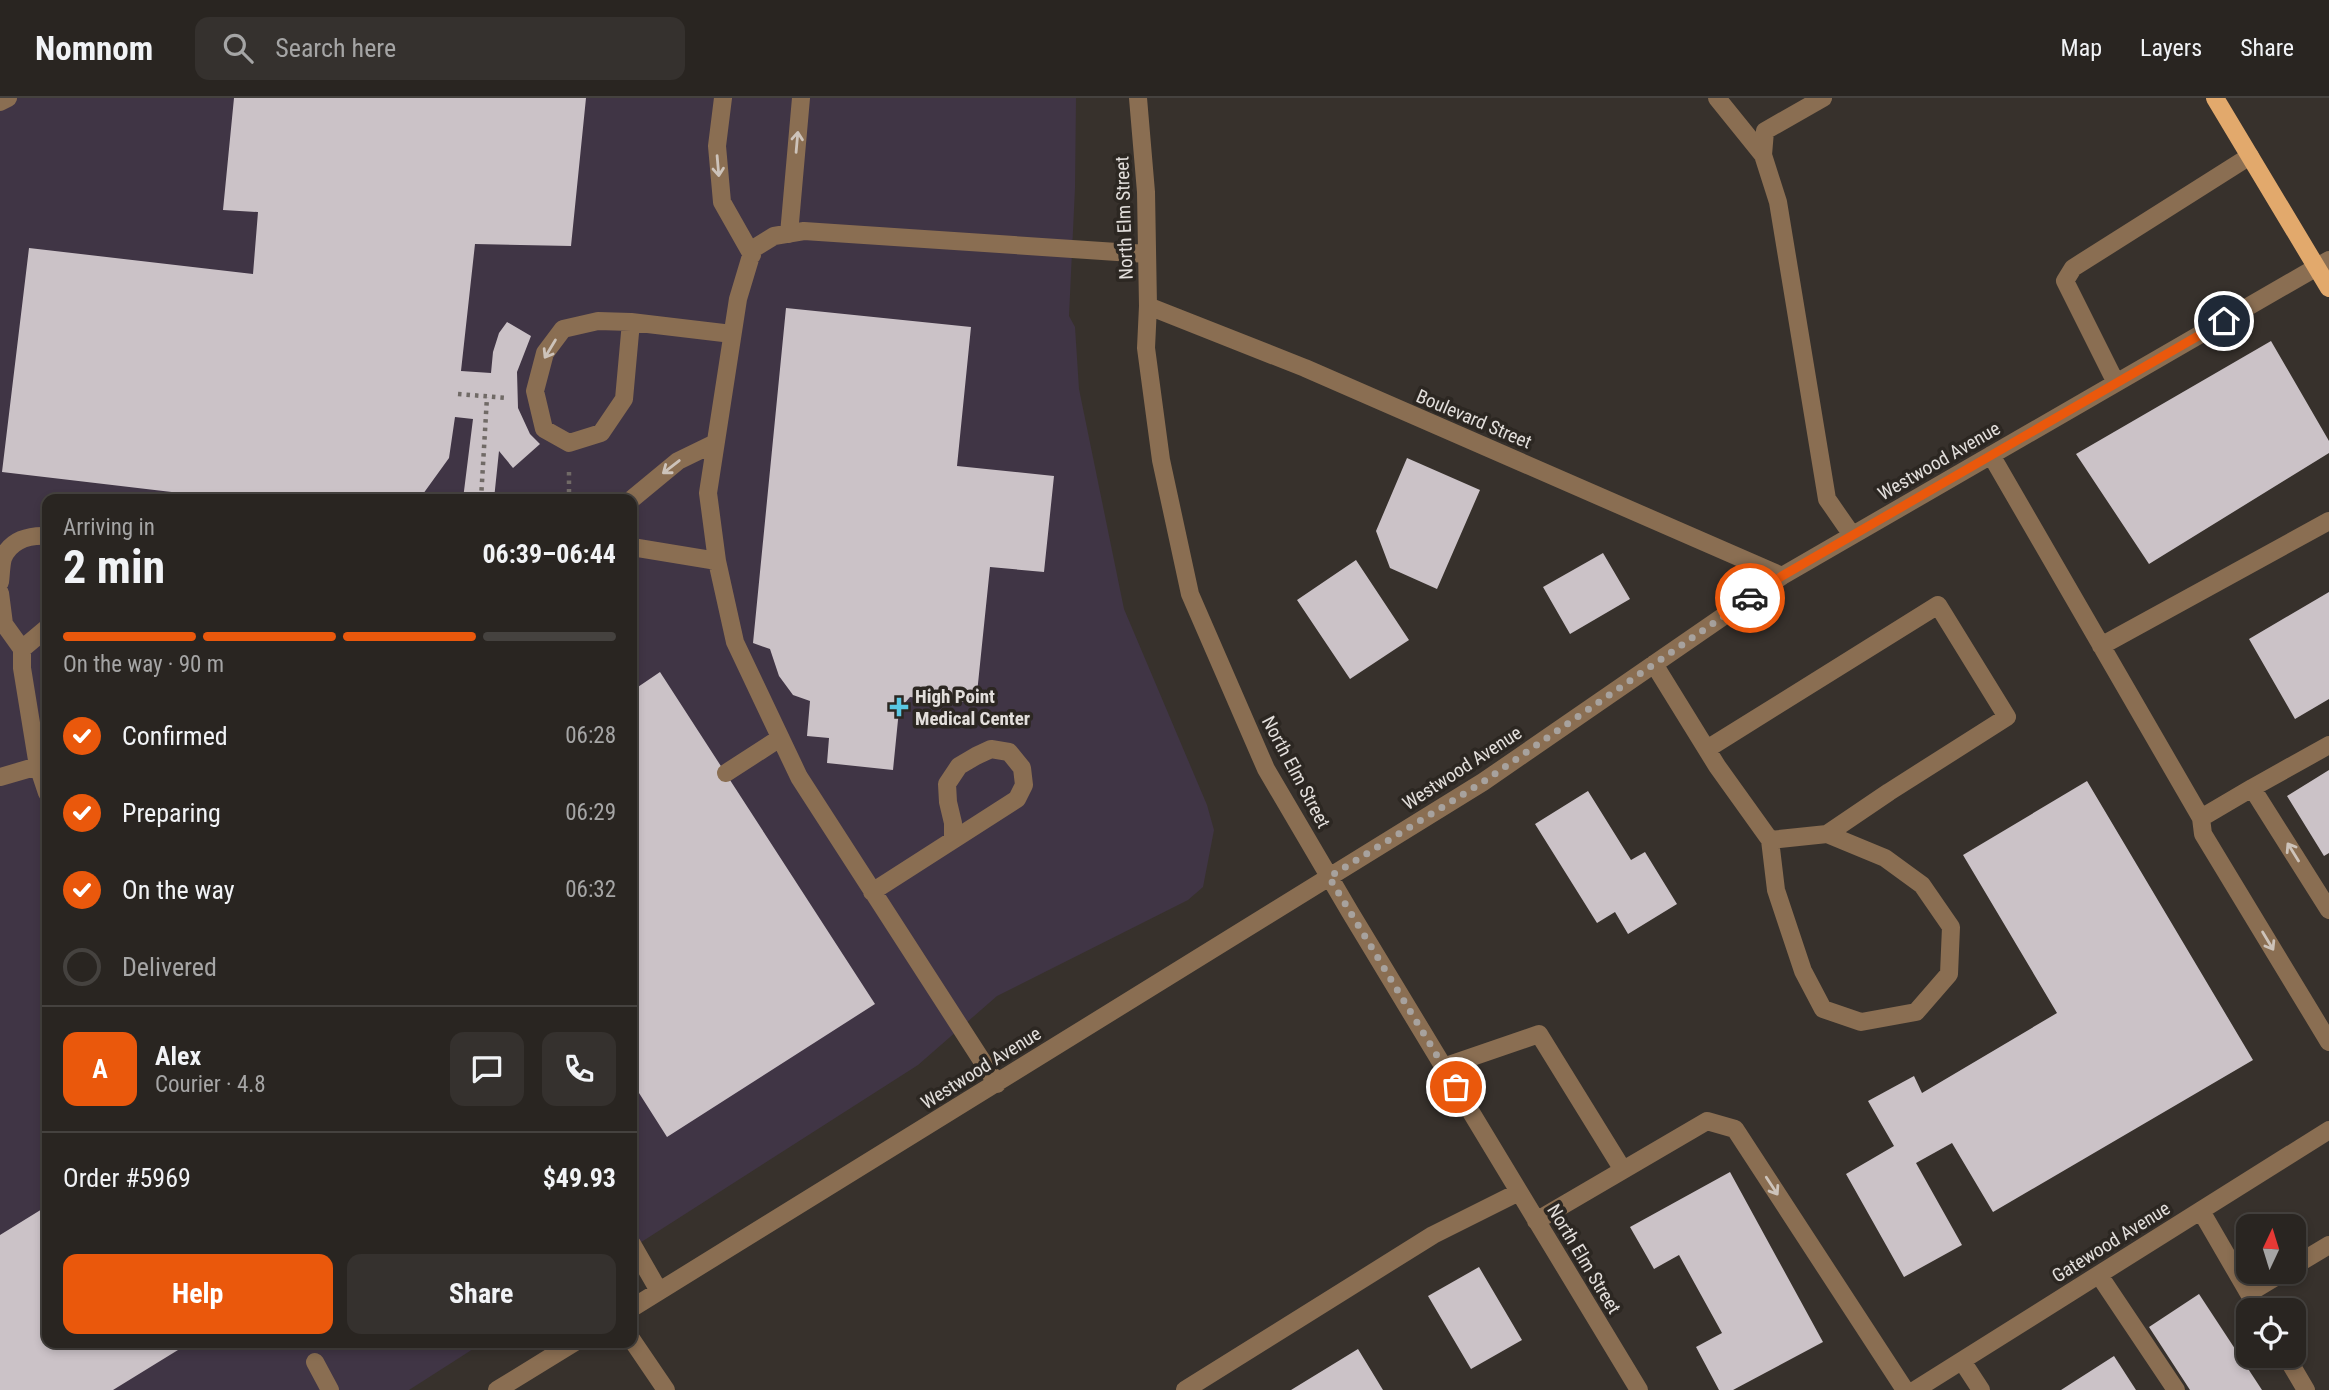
<!DOCTYPE html>
<html lang="en">
<head>
<meta charset="utf-8">
<style>
  body { margin:0; font-family:"Roboto Condensed",sans-serif; background:#35312e; color:#f1f3f6; height:100vh; display:flex; flex-direction:column; font-size:26px; white-space:nowrap }
  * { box-sizing:border-box; margin:0 }
  p { font-size:23px; color:#a5a5a5 }
  .icon { flex:none; width:38px; height:38px; fill:none; stroke:currentColor; stroke-width:2; stroke-linecap:round; stroke-linejoin:round }
  .map { position:relative; flex:1; overflow:hidden }
  .side { position:absolute; left:42px; top:396px; width:595px; height:854px; display:flex; flex-direction:column; background:#292521; border-radius:14px; box-shadow:0 4px 10px #0003,0 0 0 2px #45423f }
  .side>* { flex:none }
  .needle { width:46px; rotate:4deg }
  .controls { position:absolute; left:2236px; top:1116px; display:grid; gap:14px }
  .controls a { display:grid; place-items:center; width:70px; height:70px; border-radius:14px; background:#292521; box-shadow:0 4px 10px #0003,0 0 0 2px #45423f; font-size:35px }
  .pin { position:absolute; display:grid; place-items:center; width:60px; height:60px; color:#fff; margin:-30px; border:4px solid #fff; border-radius:50%; box-shadow:0 2px 7px #0007 }
  .courier { position:absolute; display:grid; place-items:center; width:70px; height:70px; margin:-35px; border:5px solid #ea580c; border-radius:50%; background:#fff; color:#222; box-shadow:0 2px 9px #0007 }
  .summary em { font-style:normal; font-weight:700 }
  .summary div { display:flex; flex-direction:column-reverse }
  .summary { display:flex; align-items:center; justify-content:space-between; height:119px; padding:0 21px }
  h1 { font-size:46px; font-weight:700; line-height:52px }
  .bar { display:grid; grid-template-columns:repeat(4,1fr); gap:10px 7px; align-content:center; height:84px; padding:0 21px }
  .bar i { height:9px; border-radius:5px; background:#45423f }
  .bar .on { background:#ea580c }
  .bar p { grid-column:span 4 }
  .line { display:flex; align-items:center; gap:18px; padding:0 21px; border-top:2px solid #45423f }
  .line div { flex:1 }
  .round { display:grid; place-items:center; flex:none; width:74px; height:74px; border-radius:14px; background:#35312e }
  ol { padding:0 21px; list-style:none }
  li { display:flex; align-items:center; gap:21px; height:77px }
  li p { margin-inline-start:auto }
  li .icon { padding:7px; border-radius:50%; background:#ea580c; color:#fff; stroke-width:4 }
  li:last-child { color:#a5a5a5 }
  li i { width:38px; height:38px; border:4px solid #45423f; border-radius:50% }
  .action { display:flex; gap:14px; margin-top:auto; padding:14px 21px }
  .action a { flex:1; height:80px; border-radius:14px; background:#ea580c; color:#fff; font-size:28px; font-weight:700; line-height:80px; text-align:center }
  .action a+a { background:#35312e; color:#f1f3f6 }
  header { display:flex; align-items:center; gap:42px; box-sizing:border-box; height:98px; padding:0 35px; background:#292521; border-bottom:2px solid #45423f }
  header strong { font-size:33px }
  nav { display:flex; gap:38px; margin-inline-start:auto; font-size:24px }
  .search { width:490px; height:63px; background:#35312e; display:flex; align-items:center; gap:18px; box-sizing:border-box; padding:0 24px; border-radius:14px; color:#a5a5a5; font-size:26px }
  .map>svg:first-child { display:block }
</style>
</head>
<body>
<header>
<strong>Nomnom</strong>
<div class="search"><svg class="icon" aria-label="search" viewBox="0 0 24 24"><circle cx="10" cy="10" r="6"/><path d="M15 15l6 6"/></svg>Search here</div>
<nav><a>Map</a><a>Layers</a><a>Share</a></nav>
</header>
<div class="map">
<svg width="2329" height="1292" viewBox="0 0 2329 1292">
  <rect width="100%" height="100%" fill="#37312c"/>
  <path fill="#403545" d="M0,0H1076L1075,90L1069,218L1075,229L1079,291L1124,511L1207,707L1214,732L1203,789L1188,802L997,898L918,967L632,1150V401H47V1244H484L409,1292H0Z"/>
  <path fill="#cbc2c7" d="M234,0H586L571,148L475,146L461,273L491,275L493,254L499,235L507,224L531,238L517,274L518,310L530,336L540,346L513,370L499,353L494,401H463L473,321L455,319L449,360L423,396L414,401H231L2,374L29,150L253,176L258,114L223,112Z
    M786,210L971,229L957,368L1054,378L1044,474L990,469L976,605L910,599L899,612L893,672L827,665L829,640L807,638L810,603L793,597L779,578L770,551L753,545Z
    M2271,243L2329,343V355L2149,466L2076,356Z
    M1407,360L1480,392L1437,491L1390,470L1376,433Z
    M1603,455L1630,501L1570,536L1543,489Z
    M1356,462L1409,542L1350,581L1297,502Z
    M2329,494V601L2295,621L2249,541Z
    M660,574L875,906L667,1039L632,984V593Z
    M2329,672V755L2324,758L2287,698Z
    M2087,683L2253,962L1993,1114L1952,1045L1916,1065L1962,1147L1904,1179L1846,1076L1894,1048L1868,1003L1914,978L1922,995L2057,915L1963,757Z
    M1588,693L1631,762L1645,754L1677,806L1628,836L1615,814L1597,825L1535,726Z
    M1730,1074L1823,1244L1733,1292H1719L1696,1249L1722,1235L1679,1157L1654,1171L1630,1129Z
    M47,1108V1244H191L113,1292H0V1137Z
    M1479,1169L1522,1242L1471,1271L1428,1198Z
    M2199,1196L2262,1292H2190L2149,1229Z
    M1358,1251L1383,1292H1291Z
    M2114,1258L2136,1292H2061Z"/>
  <g fill="none" stroke-linecap="round" stroke-linejoin="round">
    <path stroke="#706a66" stroke-width="4.5" stroke-dasharray="3.5 5" stroke-linecap="butt" d="M458,296L508,300
      M569,374V401
      M481,401L487,299"/>
    <path stroke="#8a6e52" stroke-width="18" d="M723,0L717,48L722,104L752,157
      M1138,0L1146,94L1148,208L1146,250L1161,362L1190,496L1266,671L1350,814L1639,1292
      M1717,0L1763,57
      M1823,0L1765,33L1763,57L1778,104L1827,401L1852,437
      M0,4L8,0
      M789,136L801,0
      M1148,208L1305,270L1782,478
      M631,224L624,301L601,335L569,345L544,331L535,293L545,255L563,231L598,223L631,224L732,236
      M2116,285L2065,183L2073,170L2250,58
      M1991,357L2201,720
      M632,401L678,363L715,345
      M632,449L717,463
      M0,484C1,477 1,467 3,460C11,442 29,437 47,438
      M0,495L4,526L22,551V570L38,668L47,695
      M2101,548L2329,423
      M22,551L47,530
      M1654,566L1717,668L1770,742L1776,792L1803,873L1823,911L1861,924L1916,914L1949,876L1951,829L1922,787L1885,760L1827,736L1770,742
      M1707,651L1938,507L2007,619L1889,694L1827,736
      M726,675L780,640
      M0,679L38,668
      M2252,690L2329,647
      M872,794L1017,701L1024,687L1022,670L1009,654L991,651L976,658L959,668L947,686L948,704L953,725V742
      M2329,812L2252,690L2201,720L2203,736L2329,944
      M1443,969L1539,936L1623,1072
      M997,986L799,679L735,544L717,463L708,395L738,201L753,151L774,138L804,133L1147,156
      M2201,1113L2259,1213
      M1536,1123L1707,1023L1735,1031L1905,1292
      M632,1146L659,1193
      M2294,1168L2329,1147
      M2099,1177L2176,1292
      M2249,1195L2284,1174
      M632,1210L1483,684L1782,478L2329,162
      M632,1242L666,1292
      M2286,1258L2306,1292
      M1962,1263L1981,1292
      M315,1264L330,1292
      M497,1292L575,1244
      M1185,1292L1433,1137L1519,1094
      M1915,1292L2329,1032"/>
    <path stroke="#e2a96c" stroke-width="18" d="M2215,0L2329,190"/>
  </g>
  <defs><path id="oneway-shaft" d="M-6 0H5M1.5-3L5.5 0L1.5 3" fill="none" stroke-width="1.6" stroke-linecap="round" stroke-linejoin="round" transform="scale(1.75)"/></defs>
  <g stroke="#cdc3ba">
    <use href="#oneway-shaft" transform="translate(797 44) rotate(-85)"/>
    <use href="#oneway-shaft" transform="translate(718 68) rotate(85)"/>
    <use href="#oneway-shaft" transform="translate(550 251) rotate(121)"/>
    <use href="#oneway-shaft" transform="translate(671 369) rotate(142)"/>
    <use href="#oneway-shaft" transform="translate(2293 754) rotate(-122)"/>
    <use href="#oneway-shaft" transform="translate(2268 843) rotate(59)"/>
    <use href="#oneway-shaft" transform="translate(1772 1088) rotate(57)"/>
  </g>
  <g fill="none" stroke-linecap="round" stroke-linejoin="round">
    <path stroke="#a7a29e" stroke-width="7" stroke-dasharray="0 12.6" d="M1456,989L1329,779L1483,684L1750,500"/>
    <path stroke="#ea580c" stroke-width="9" d="M1750,500L1782,478L2224,223"/>
  </g>
  <path fill="#59c8e4" stroke="#2c2722" stroke-width="2.5" d="M895.5 598.5h7v7h7v7h-7v7h-7v-7h-7v-7h7z"/>
  <g text-anchor="middle" dominant-baseline="central" stroke-width="7" stroke-linejoin="round" paint-order="stroke">
    <g font-size="19" fill="#e3dfdc" stroke="#2c2722">
      <text transform="translate(1124 120) rotate(-92)">North Elm Street</text>
      <text transform="translate(1474 321) rotate(23)">Boulevard Street</text>
      <text transform="translate(1939 363) rotate(-30)">Westwood Avenue</text>
      <text transform="translate(1462 670) rotate(-33)">Westwood Avenue</text>
      <text transform="translate(1296 674) rotate(62)">North Elm Street</text>
      <text transform="translate(981 970) rotate(-32)">Westwood Avenue</text>
      <text transform="translate(2111 1144) rotate(-32)">Gatewood Avenue</text>
      <text transform="translate(1584 1161) rotate(59)">North Elm Street</text>
    </g>
    <g font-size="19" font-weight="bold" fill="#e3dfdc" stroke="#2c2722" text-anchor="start">
      <text x="915" y="598">High Point<tspan x="915" dy="22">Medical Center</tspan></text>
    </g>
  </g>
</svg>
<div class="controls">
<a><svg class="needle" viewBox="-14 -14 28 28"><path d="M0-13l5 13h-10z" fill="#e53935"/><path d="M0 13l5-13h-10z" fill="#a5a5a5"/></svg></a>
<a><svg class="icon" aria-label="locate" viewBox="0 0 24 24"><circle cx="12" cy="12" r="6"/><path d="M12 2v4M12 18v4M2 12h4M18 12h4"/></svg></a>
</div>
<div class="pin" style="left:1456px;top:989px;background:#ea580c"><svg class="icon" aria-label="bag" viewBox="0 0 24 24"><path d="M5 8h14l-1 12H6zM9 8a3 3 0 0 1 6 0"/></svg></div>
<div class="pin" style="left:2224px;top:223px;background:#1f2937"><svg class="icon" aria-label="home" viewBox="0 0 24 24"><path d="M3 11l9-7 9 7M6 9v11h12V9"/></svg></div>
<div class="courier" style="left:1750px;top:500px"><svg class="icon" aria-label="car" viewBox="0 0 24 24"><path d="M5 17H2v-5l4-1 3-4h7l3 4 3 1v5h-3M9 17h6M6 11h13"/><circle cx="7" cy="17" r="2"/><circle cx="17" cy="17" r="2"/></svg></div>
<section class="side">
<div class="summary"><div><h1>2 min</h1><p>Arriving in</p></div><em>06:39–06:44</em></div>
<div class="bar"><i class="on"></i><i class="on"></i><i class="on"></i><i></i><p>On the way · 90 m</p></div>
<ol>
<li><svg class="icon" aria-label="check" viewBox="0 0 24 24"><path d="M5 12l5 5 9-10"/></svg>Confirmed<p>06:28</p></li>
<li><svg class="icon" aria-label="check" viewBox="0 0 24 24"><path d="M5 12l5 5 9-10"/></svg>Preparing<p>06:29</p></li>
<li><svg class="icon" aria-label="check" viewBox="0 0 24 24"><path d="M5 12l5 5 9-10"/></svg>On the way<p>06:32</p></li>
<li><i></i>Delivered</li>
</ol>
<div class="line" style="height:126px"><b class="round" style="background:#ea580c;color:#fff">A</b><div><b>Alex</b><p>Courier · 4.8</p></div><a class="round"><svg class="icon" aria-label="chat" viewBox="0 0 24 24"><path d="M4 5h16v11H9l-5 4z"/></svg></a><a class="round"><svg class="icon" aria-label="phone" viewBox="0 0 24 24"><path d="M5 4h4l2 5-3 2q2 4 5 5l2-3 5 2v4C11 20 4 13 5 4z"/></svg></a></div>
<div class="line" style="height:91px"><div>Order #5969</div><b>$49.93</b></div>
<div class="action"><a>Help</a><a>Share</a></div>
</section>
</div>
</body>
</html>
